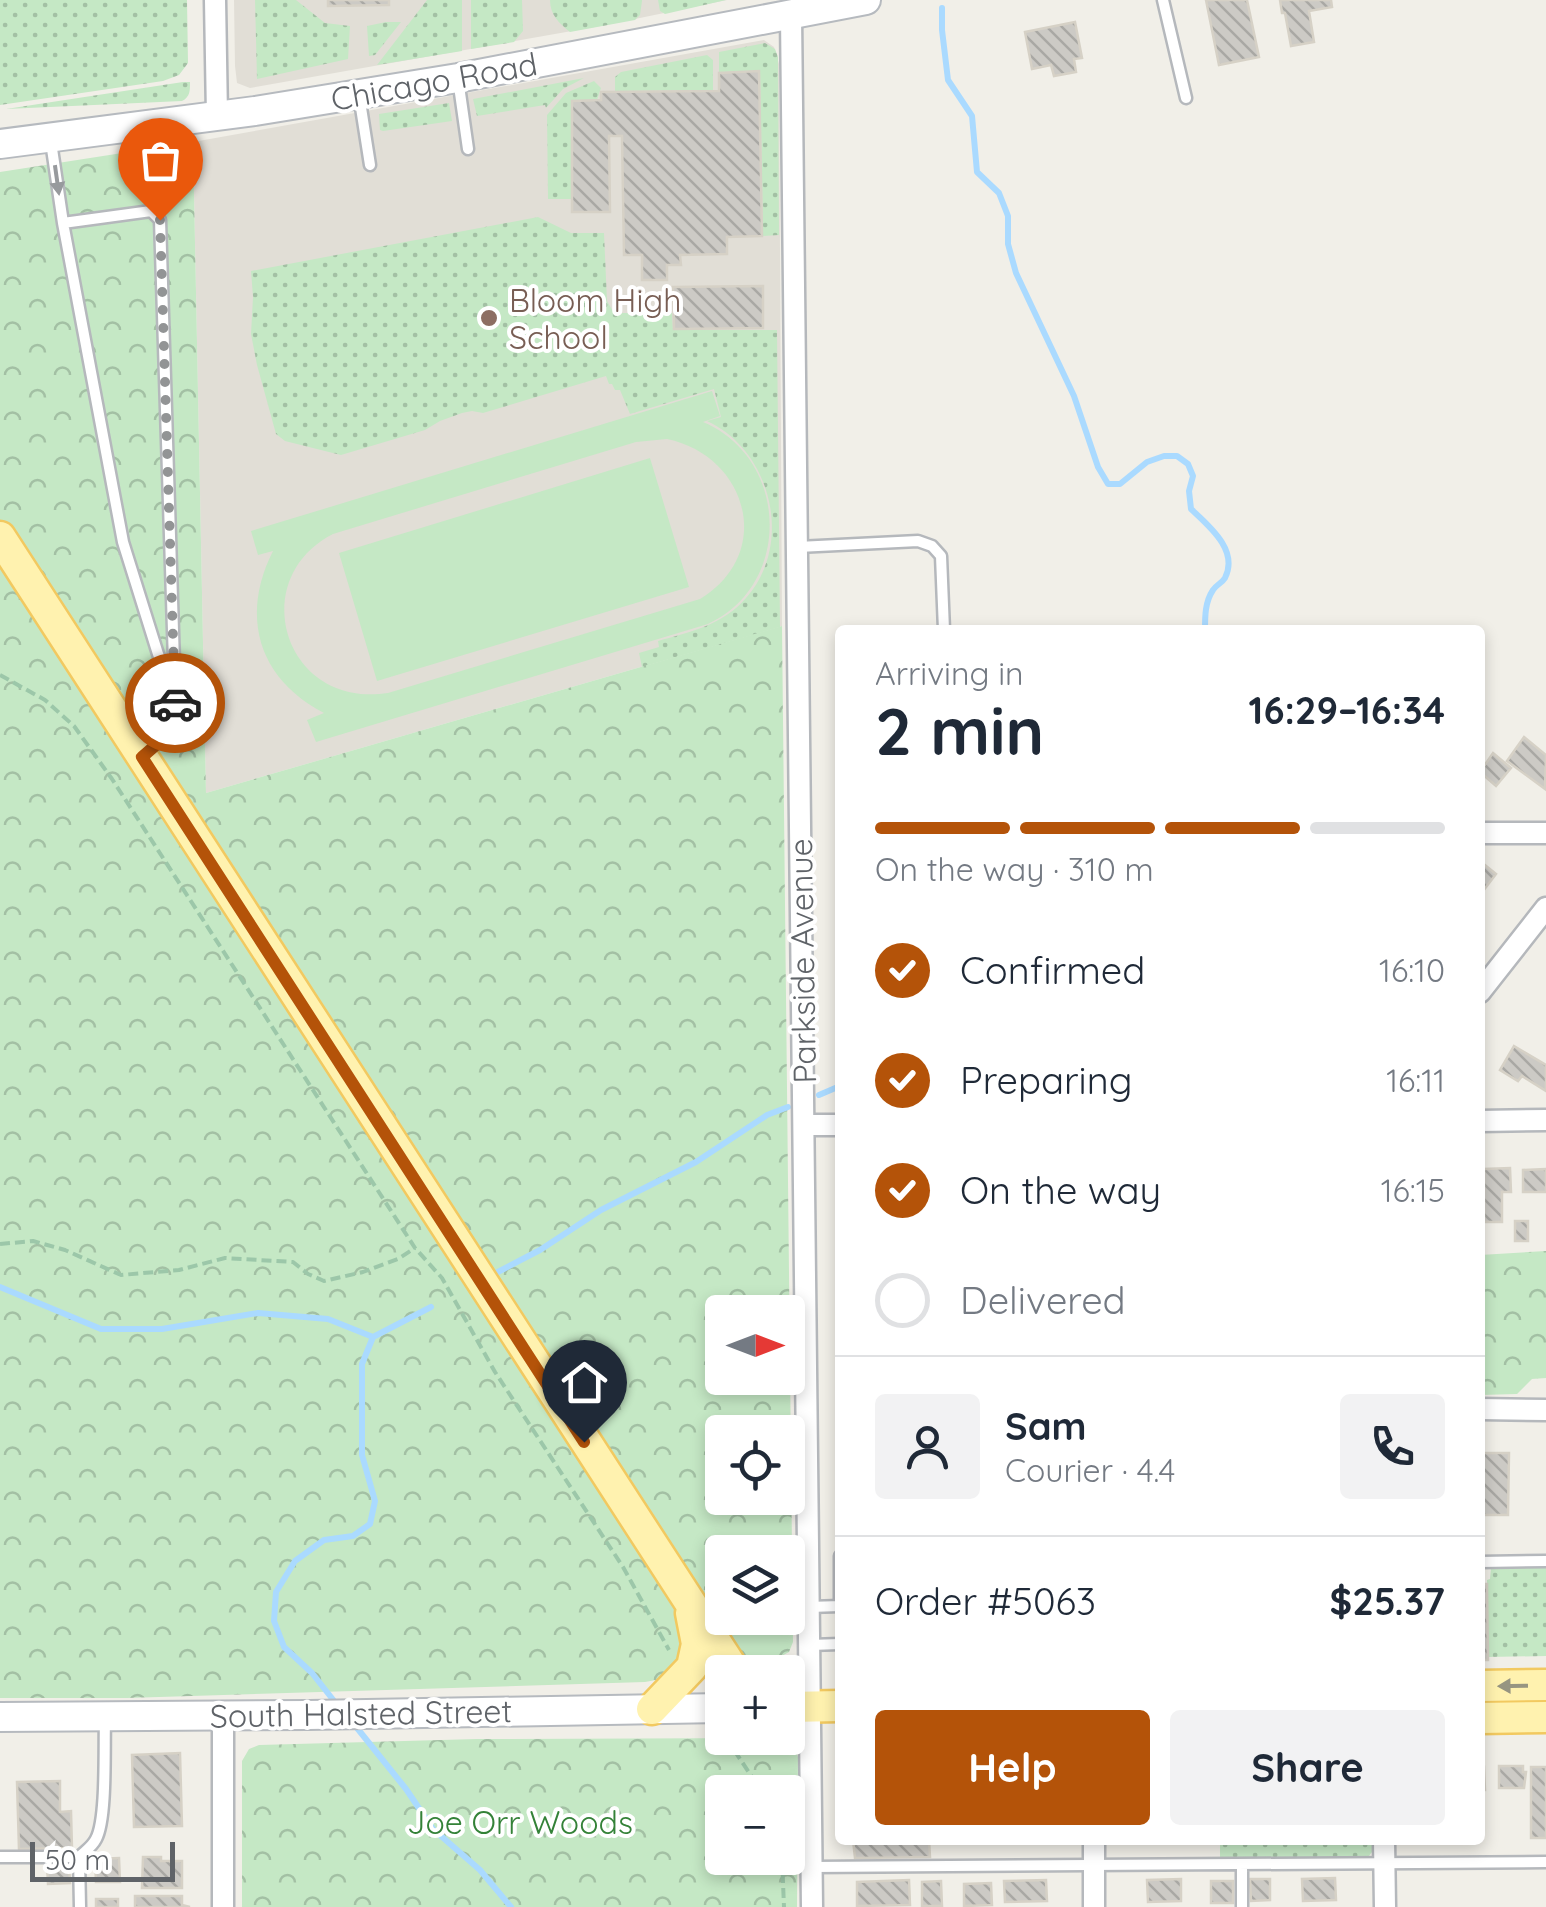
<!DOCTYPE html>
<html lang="en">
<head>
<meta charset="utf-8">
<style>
  body { margin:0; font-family:Quicksand,sans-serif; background:#f2f2f3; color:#1f2937; height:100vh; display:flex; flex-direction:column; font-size:38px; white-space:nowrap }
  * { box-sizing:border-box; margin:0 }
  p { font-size:32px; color:#747a83 }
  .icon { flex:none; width:55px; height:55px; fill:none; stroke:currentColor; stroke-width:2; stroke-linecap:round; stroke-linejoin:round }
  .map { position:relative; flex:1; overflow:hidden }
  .details { position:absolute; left:835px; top:625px; width:650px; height:1220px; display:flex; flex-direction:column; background:#fff; border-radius:10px; box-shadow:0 5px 15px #0003 }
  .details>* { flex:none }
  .needle { width:65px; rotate:90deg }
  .fabs { position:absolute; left:705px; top:1295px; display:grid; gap:20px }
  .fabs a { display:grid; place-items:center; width:100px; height:100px; border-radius:10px; background:#fff; box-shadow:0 5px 15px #0003; font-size:50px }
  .scale { position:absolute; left:30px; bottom:25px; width:145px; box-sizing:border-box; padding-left:10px; border:5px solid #5f6368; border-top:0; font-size:28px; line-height:35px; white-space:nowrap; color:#5f6368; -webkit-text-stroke:8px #fff; paint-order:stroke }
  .pin { position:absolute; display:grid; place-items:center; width:85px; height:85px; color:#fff; margin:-102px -42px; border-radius:50% 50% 50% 0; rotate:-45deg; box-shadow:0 0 10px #0007 }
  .pin .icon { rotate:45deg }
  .courier { position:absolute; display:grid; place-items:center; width:100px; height:100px; margin:-50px; border:8px solid #b45309; border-radius:50%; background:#fff; color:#222; box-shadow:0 2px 12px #0007 }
  .summary em { font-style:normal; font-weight:700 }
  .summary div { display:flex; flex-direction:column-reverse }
  .summary { display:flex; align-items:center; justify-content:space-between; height:170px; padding:0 40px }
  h1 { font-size:65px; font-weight:700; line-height:75px }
  .bar { display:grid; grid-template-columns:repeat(4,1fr); gap:15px 10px; align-content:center; height:120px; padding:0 40px }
  .bar i { height:12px; border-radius:8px; background:#e0e1e3 }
  .bar .on { background:#b45309 }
  .bar p { grid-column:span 4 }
  .line { display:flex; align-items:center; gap:25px; padding:0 40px; border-top:2px solid #e0e1e3 }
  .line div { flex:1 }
  .round { display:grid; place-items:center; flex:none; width:105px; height:105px; border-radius:10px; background:#f2f2f3 }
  ol { padding:0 40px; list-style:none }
  li { display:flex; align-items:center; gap:30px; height:110px }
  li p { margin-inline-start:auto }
  li .icon { padding:10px; border-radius:50%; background:#b45309; color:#fff; stroke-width:4 }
  li:last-child { color:#747a83 }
  li i { width:55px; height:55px; border:5px solid #e0e1e3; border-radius:50% }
  .action { display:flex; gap:20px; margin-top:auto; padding:20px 40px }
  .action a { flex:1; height:115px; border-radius:10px; background:#b45309; color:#fff; font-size:40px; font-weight:700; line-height:115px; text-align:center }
  .action a+a { background:#f2f2f3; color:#1f2937 }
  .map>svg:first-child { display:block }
</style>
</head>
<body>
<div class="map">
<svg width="1546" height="1907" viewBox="0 0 1546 1907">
  <defs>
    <pattern id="grass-dots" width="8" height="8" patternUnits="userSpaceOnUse" patternTransform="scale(2.5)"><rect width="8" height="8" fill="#c5e8c5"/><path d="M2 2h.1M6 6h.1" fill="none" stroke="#a3c0a4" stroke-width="1.8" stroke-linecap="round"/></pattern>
    <pattern id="forest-crowns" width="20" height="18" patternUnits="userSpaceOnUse" patternTransform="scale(2.5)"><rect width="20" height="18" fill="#c5e8c5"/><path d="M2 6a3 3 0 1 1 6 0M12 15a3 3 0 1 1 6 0" fill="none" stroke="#a3c0a4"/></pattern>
    <pattern id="building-back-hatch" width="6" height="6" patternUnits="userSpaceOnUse" patternTransform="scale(2.5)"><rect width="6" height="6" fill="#cccac5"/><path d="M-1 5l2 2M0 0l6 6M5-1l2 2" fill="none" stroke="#a9a8a4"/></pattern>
  </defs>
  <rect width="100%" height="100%" fill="#f1efe8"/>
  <path fill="#e1ded6" d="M234,0H727L606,25L250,88L237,83L235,66Z
    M764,40L774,47L779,64L782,626L206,793L193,142Z"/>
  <path fill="url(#grass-dots)" d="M0,0H187L188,63L179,75L163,81L0,105Z
    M255,0H296L325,23L350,26L348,59L257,79Z
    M427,0H462V51L377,65Z
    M471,0H522L523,31L514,42L471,49Z
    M550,0H642V1L640,15L635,20L570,32C559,23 550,15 550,0Z
    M658,0H726L665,14L660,11Z
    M386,22H401L375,55L369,56L367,26Z
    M765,43L775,49L778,57L779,235L763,236L760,71L719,72V52Z
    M707,55L713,60V90L615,91V77L621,72Z
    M584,78L563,89L546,108L545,105L477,116L473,99Z
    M594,81L601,88L597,100L571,101V199H548L547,115L566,93Z
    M183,82H190C190,91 190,97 182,101L6,109Z
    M449,103L452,121L383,131L380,130L379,114Z
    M538,217L571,233H604L607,301L614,313H672L673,330H777L780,627L642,667L639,653L659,647L658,641C690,632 723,625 746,598C794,544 772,451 707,421L721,417L714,389L630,414L620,390H615L612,384H609L606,376L483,413L472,411L462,413L440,421L425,430L341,455L285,441L276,434L257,365L251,334L253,297L251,271Z
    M1491,1567H1546V1656L1488,1657L1487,1580L1490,1579Z
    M1220,1840H1372V1852L1369,1856L1358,1858L1232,1860L1220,1858Z"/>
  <path fill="url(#forest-crowns)" fill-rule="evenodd" d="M193,142L206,793L782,626L793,1642L789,1652L778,1658L645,1682L127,1698H0V172ZM722,1312H788V1378H722ZM722,1432H788V1498H722ZM722,1552H788V1618H722Z
    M1546,1251V1378L1532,1379L1517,1394L1481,1395L1480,1255Z
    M784,1738C793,1742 795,1747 798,1757L797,1907H242V1761L249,1749L259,1745L477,1739ZM788,1792V1858H722V1792Z"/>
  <path fill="#c5e8c5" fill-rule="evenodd" d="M712,391L720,416L703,422C789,458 793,585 708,624L316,742L307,720L324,713C258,679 240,616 273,551L258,555L251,531ZM667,439C748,456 775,554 700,599L388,693C284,709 245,579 333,534L636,442Z
    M650,458L689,587L377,681L339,553Z"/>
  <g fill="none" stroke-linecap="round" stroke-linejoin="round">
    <path stroke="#aadaff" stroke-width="6" d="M942,8V30L948,80L972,116L977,172L999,193L1008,216V244L1016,273L1074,396L1098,467L1108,484H1120L1147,462L1164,456H1177L1188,464L1193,476L1189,491L1191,509C1209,526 1239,550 1225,578C1222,583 1216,585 1213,590C1205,602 1205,616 1205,630
      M819,1095L840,1086
      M496,1273L540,1250L601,1210L696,1162L767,1115L788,1107
      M0,1287L101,1329H162L258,1313L328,1319L373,1337
      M338,1706L312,1673L284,1647L274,1621L276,1592L295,1561L324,1540L353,1536L370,1524L375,1501L362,1455V1364L373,1337L431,1307
      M353,1723L406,1789L433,1829L480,1870L511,1907"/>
  </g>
  <path fill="url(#building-back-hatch)" stroke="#d6d1c6" stroke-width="2.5" d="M328,0H389V5L328,6Z
    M1206,0H1247L1259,57L1219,65Z
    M1280,0H1331L1332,7L1309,11L1314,42L1291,46L1285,13H1282Z
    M1075,22L1082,58L1074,59L1076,72L1054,76L1051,65L1032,69L1025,32Z
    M759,71L762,236L727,237V254L680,255L681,265H667V280H642V255H624L622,136H609L610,212H572V101L601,100V92L719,91V73Z
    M763,286V328L674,329L673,287Z
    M1524,737L1546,755L1545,789L1507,761Z
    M1493,753L1511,768L1496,786L1480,772Z
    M1480,861L1496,874L1480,895Z
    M1514,1046L1546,1065V1091L1522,1076L1518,1081L1500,1070Z
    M1510,1168L1511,1192H1502V1222H1484V1169Z
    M1546,1169V1192H1523V1170Z
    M1515,1221H1528V1241H1515Z
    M1480,1453H1509L1508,1515H1480Z
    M1480,1584H1487L1488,1660H1480Z
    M180,1753L182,1826L134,1827L132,1755Z
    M1499,1766H1523V1772H1526L1524,1788H1499Z
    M1484,1767L1485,1790H1480V1768Z
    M1531,1767H1546V1838H1531Z
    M60,1781V1812L71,1811L72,1848L19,1849L17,1782Z
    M853,1840H929L930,1857L855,1858Z
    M143,1857H161V1861H182V1888H142Z
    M119,1858L120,1882H96L95,1859Z
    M69,1863L70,1883L48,1884L47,1864Z
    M1335,1878L1336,1900L1303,1901L1302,1879Z
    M1181,1879V1901L1148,1902L1147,1880Z
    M1250,1879H1270V1900L1251,1901Z
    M909,1880L910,1905L857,1906V1882Z
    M1046,1880L1047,1901L1005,1902L1004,1881Z
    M941,1881L942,1906H922V1882Z
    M1211,1881H1233V1903H1211Z
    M991,1883L992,1905L964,1906V1884Z
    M135,1896H182V1905L190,1907H135Z
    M96,1899H118V1907H96Z"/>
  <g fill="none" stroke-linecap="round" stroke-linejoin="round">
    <defs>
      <path id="lane" d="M1163,0L1186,98
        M458,79L468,149
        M359,95L370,165
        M51,142L63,223L123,542L158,654L175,694L160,220L151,211L63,223
        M798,547L918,541L932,546L941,556L944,630
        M143,756C170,733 174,729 175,694
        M840,1556V1604
        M1480,1562L1546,1561
        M809,1607L840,1606
        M810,1645L840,1644
        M0,1857H79C85,1851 92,1847 96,1839C107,1819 104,1747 105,1720
        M79,1857L80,1907
        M812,1867L1546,1862
        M1242,1907V1865"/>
      <path id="street" d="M215,0L217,116
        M791,16L812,1907
        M1480,833H1546
        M1480,992L1546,908
        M1480,1121L1546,1120
        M804,1125H840
        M1480,1409L1546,1410
        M1094,1840V1907
        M1384,1840L1385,1907
        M223,1907V1715"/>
      <path id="secondary" d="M0,144L255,111L458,78L866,0
        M0,1717L309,1715L722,1708"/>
      <path id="primary" d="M0,537L735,1672
        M1480,1686L1546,1685
        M788,1707L840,1706
        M652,1709L692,1667L697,1644L691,1613
        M1480,1718L1546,1717"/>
    </defs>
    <use href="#lane" stroke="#b5b8bc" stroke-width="15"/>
    <use href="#street" stroke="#b5b8bc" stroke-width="25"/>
    <use href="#secondary" stroke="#b6babf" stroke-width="32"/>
    <use href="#primary" stroke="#f2c960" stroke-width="35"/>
    <path stroke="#9cc7a9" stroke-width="4" stroke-dasharray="10 5" stroke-linecap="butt" d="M0,675L45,700L74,726L112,779L415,1248L442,1278L495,1372L623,1567L669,1650
      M0,1244L33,1241L65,1250L121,1275L179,1270L225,1258L293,1262L308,1274L324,1281L363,1272L398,1259L415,1248
      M726,1738L762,1792
      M782,1858L784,1907"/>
    <use href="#lane" stroke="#fff" stroke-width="10"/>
    <use href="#street" stroke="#fff" stroke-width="20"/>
    <use href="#secondary" stroke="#fff" stroke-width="28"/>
    <use href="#primary" stroke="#fff2af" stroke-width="30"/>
  </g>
  <defs><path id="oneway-solid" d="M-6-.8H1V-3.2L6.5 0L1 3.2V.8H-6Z" transform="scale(2.5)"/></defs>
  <use fill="#979a9d" href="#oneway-solid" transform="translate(57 180) rotate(82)"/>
  <use fill="#979581" href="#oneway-solid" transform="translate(1513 1686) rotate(179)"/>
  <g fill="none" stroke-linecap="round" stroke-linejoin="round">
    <path stroke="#929495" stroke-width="10" stroke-dasharray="0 18" d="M160,220L175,703"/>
    <path stroke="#b45309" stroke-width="12" d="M175,703C174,732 163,739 142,757L584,1442"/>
  </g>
  <circle fill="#8d6e63" stroke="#fff" stroke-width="4" cx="489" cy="318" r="10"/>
  <g text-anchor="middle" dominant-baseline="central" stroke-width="8" stroke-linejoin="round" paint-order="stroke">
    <g font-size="32" fill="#5f6368" stroke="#fff">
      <text transform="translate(434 81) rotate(-10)">Chicago Road</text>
      <text transform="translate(802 961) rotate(-91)">Parkside Avenue</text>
      <text transform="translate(361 1713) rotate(-1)">South Halsted Street</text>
    </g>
    <g font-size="32" fill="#785e54" stroke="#fff" text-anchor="start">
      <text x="509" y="300">Bloom High<tspan x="509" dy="37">School</tspan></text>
    </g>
    <g font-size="32" fill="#348238" stroke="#fff">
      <text x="520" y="1822">Joe Orr Woods</text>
    </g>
  </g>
</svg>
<div class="fabs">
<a><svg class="needle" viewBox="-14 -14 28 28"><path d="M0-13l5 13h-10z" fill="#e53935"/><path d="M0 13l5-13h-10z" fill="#747a83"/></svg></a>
<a><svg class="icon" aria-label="locate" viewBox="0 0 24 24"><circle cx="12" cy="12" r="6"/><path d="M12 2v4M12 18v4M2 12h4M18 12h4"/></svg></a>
<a><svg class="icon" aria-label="layers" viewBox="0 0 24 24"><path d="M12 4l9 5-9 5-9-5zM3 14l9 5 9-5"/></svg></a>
<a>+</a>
<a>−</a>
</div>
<div class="scale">50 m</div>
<div class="pin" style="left:160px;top:220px;background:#ea580c"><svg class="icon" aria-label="bag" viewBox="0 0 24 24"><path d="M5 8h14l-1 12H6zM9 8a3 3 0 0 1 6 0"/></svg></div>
<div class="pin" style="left:584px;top:1442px;background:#1f2937"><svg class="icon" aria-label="home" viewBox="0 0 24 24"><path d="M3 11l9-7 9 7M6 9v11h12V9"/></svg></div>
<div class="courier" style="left:175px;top:703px"><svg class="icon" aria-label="car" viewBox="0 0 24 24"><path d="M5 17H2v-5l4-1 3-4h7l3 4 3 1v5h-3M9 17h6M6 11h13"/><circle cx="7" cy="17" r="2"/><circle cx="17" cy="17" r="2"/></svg></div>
<section class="details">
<div class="summary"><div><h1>2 min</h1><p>Arriving in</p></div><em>16:29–16:34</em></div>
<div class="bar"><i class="on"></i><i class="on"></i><i class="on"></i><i></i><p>On the way · 310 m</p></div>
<ol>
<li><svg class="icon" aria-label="check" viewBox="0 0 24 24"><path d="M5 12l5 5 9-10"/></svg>Confirmed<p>16:10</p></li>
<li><svg class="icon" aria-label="check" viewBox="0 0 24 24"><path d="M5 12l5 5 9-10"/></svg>Preparing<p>16:11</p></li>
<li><svg class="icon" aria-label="check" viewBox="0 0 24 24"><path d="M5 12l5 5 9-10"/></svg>On the way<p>16:15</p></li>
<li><i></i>Delivered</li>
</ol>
<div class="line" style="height:180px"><a class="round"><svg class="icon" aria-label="person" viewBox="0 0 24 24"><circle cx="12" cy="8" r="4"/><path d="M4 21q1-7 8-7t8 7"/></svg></a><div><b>Sam</b><p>Courier · 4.4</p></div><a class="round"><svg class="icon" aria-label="phone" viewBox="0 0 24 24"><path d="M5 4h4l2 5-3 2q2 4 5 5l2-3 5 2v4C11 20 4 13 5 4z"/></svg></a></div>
<div class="line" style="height:130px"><div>Order #5063</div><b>$25.37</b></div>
<div class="action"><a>Help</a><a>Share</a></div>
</section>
</div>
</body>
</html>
